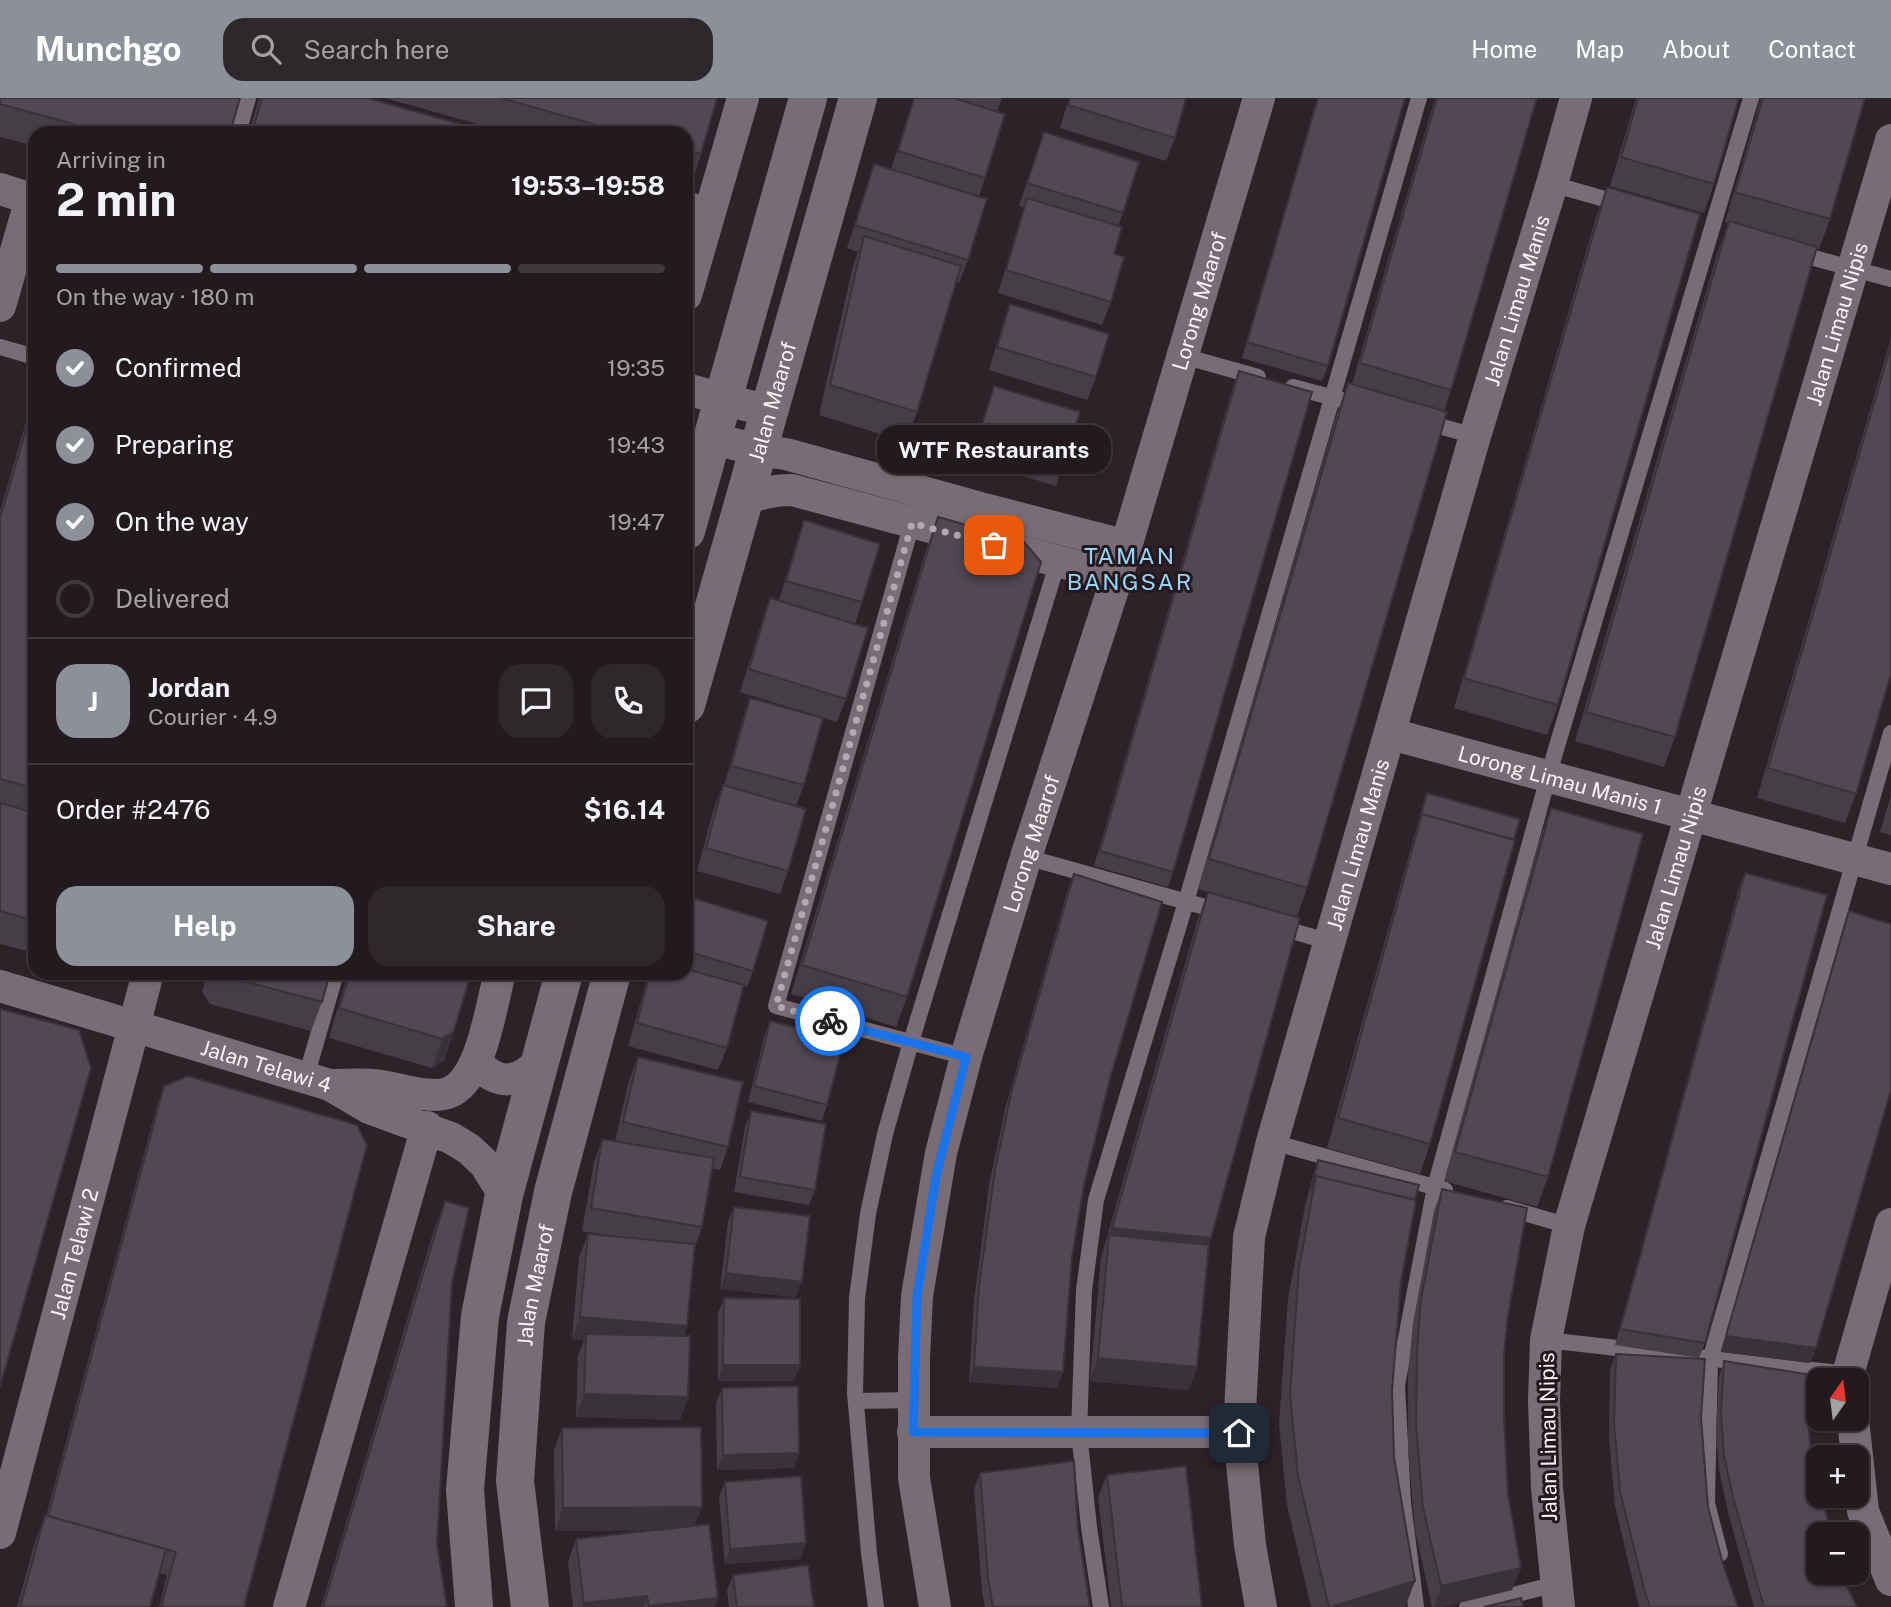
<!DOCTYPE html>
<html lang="en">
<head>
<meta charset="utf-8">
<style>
  body { margin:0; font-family:"Public Sans",sans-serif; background:#2e272b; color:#f1f3f6; height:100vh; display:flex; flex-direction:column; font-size:26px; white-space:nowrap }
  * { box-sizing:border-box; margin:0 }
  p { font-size:23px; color:#a2a1a4 }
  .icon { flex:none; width:38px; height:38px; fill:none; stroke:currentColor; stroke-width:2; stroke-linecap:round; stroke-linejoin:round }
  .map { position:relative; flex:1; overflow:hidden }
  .details { position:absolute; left:28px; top:28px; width:665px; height:854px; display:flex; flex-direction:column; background:#221a1e; border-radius:21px; box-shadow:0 2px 5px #0004,0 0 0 2px #3f383c }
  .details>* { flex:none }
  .needle { width:46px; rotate:14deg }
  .controls { position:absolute; left:1806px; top:1270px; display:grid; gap:14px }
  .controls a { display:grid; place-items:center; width:63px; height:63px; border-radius:14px; background:#221a1e; box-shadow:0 2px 5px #0004,0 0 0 2px #3f383c; font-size:35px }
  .pin { position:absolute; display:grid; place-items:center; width:60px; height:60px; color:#fff; margin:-30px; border-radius:14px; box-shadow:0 4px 10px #0006 }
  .courier { position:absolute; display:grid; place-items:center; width:70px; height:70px; margin:-35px; border:5px solid #1a73e8; border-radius:50%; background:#fff; color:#222; box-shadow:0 2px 9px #0007 }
  .bubble { position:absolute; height:49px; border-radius:21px; background:#221a1e; box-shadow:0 2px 5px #0004,0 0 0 2px #3f383c; font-size:23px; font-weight:700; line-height:49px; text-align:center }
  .headline em { font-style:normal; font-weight:700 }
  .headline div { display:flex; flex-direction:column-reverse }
  .headline { display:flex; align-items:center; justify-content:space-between; height:119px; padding:0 28px }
  h1 { font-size:46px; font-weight:700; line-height:52px }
  .bar { display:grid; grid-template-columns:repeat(4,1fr); gap:10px 7px; align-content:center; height:84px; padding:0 28px }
  .bar i { height:9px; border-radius:5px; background:#3f383c }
  .bar .active { background:#8c9099 }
  .bar p { grid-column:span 4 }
  .line { display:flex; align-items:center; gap:18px; padding:0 28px; border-top:2px solid #3f383c }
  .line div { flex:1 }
  .round { display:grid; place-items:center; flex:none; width:74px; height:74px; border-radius:21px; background:#2e272b }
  ol { padding:0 28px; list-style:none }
  li { display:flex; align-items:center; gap:21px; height:77px }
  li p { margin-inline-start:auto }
  li .icon { padding:7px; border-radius:50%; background:#8c9099; color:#fff; stroke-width:4 }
  li:last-child { color:#a2a1a4 }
  li i { width:38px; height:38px; border:4px solid #3f383c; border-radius:50% }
  .cta { display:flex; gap:14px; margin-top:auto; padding:14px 28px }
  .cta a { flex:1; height:80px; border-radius:21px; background:#8c9099; color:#fff; font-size:28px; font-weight:700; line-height:80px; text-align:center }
  .cta a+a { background:#2e272b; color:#f1f3f6 }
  header { display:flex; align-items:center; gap:42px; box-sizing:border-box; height:98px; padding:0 35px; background:#8c9099; color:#fff }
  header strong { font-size:33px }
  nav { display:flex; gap:38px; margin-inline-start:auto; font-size:24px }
  .search { width:490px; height:63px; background:#2e272b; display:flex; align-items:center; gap:18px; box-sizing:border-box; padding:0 24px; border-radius:21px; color:#a2a1a4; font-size:26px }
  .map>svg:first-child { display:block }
</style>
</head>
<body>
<header>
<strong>Munchgo</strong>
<div class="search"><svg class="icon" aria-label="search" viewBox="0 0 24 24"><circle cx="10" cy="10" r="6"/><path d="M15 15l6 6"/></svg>Search here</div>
<nav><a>Home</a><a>Map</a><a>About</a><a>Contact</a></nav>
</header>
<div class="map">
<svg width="1891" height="1509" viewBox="0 0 1891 1509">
  <rect width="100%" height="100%" fill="#2e2228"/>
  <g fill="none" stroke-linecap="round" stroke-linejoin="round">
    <path stroke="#7a6c74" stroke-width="16" d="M238,35L248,0
      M1552,86L1622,106
      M686,101L711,108
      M1796,155L1891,181
      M0,249L35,259
      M1183,258L1258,279
      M1293,289L1342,302
      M1421,323L1475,338
      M912,425L776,908L966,959
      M26,730L35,699
      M1026,759L1223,814
      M1275,828L1330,844
      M306,979L336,875
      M1272,1044L1445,1092
      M1507,1110L1569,1128
      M1546,1242L1848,1276
      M856,1303L913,1302
      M1720,1456L1707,1405L1710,1262L1891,635
      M876,1509L869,1455L855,1295L857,1200L868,1116L885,1036L911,944L1058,463
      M1101,1509L1089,1429L1079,1334L1084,1192L1096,1102L1186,804L1419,0
      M1416,1509L1403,1405L1397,1287L1435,1089L1554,658L1751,0
      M1467,1509L1556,1486"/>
    <g stroke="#7a6c74" stroke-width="32">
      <path d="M0,91L35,102"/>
      <path d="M686,197L743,0"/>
      <path d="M0,208L31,101"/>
      <path d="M686,291L768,313"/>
      <path d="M711,340L757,352L786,356L980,410L1127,448"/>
      <path d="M743,403C759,395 773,392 792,392L1117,479"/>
      <path id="s1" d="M1391,636L1891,771"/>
      <path id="s2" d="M0,888L330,987L369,1010L451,1040L469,1051L485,1066L504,1097"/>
      <path d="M476,965C498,987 517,987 539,964"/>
      <path d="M330,987C344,987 359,986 373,987C394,988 428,1002 448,995C482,983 491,907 500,875"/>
      <path d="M1848,1283V1276L1891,1126"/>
      <path d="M1853,1321L1863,1413L1891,1482"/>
      <path d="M913,1334H1239"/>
      <path id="s3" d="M0,1435L148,875"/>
      <path d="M289,1509L427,1029"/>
      <path id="s4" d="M935,1509L914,1380V1261L917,1198L941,1055L966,959L1026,759L1117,479L1259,0"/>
      <path id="s5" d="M1261,1509L1250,1447L1239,1334L1249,1139L1272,1044L1475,338L1552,86L1576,0"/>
      <path id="s6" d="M1559,1509L1547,1390L1544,1303L1546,1242L1569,1128L1891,42"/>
    </g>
    <g stroke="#7a6c74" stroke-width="38">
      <path d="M686,433L808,0"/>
      <path id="s7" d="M686,607L858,0"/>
      <path d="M474,1509L465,1392L480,1218L504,1097L564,875"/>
      <path id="s8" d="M530,1509L515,1383L526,1224L553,1094L612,875"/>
    </g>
  </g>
  <path fill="#463e47" d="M0,0L230,35H35V48L0,39Z
    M259,0H367L492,35H249Z
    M385,0H717L701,56L691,86L686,85V35H509Z
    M914,0H953L985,80L979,98L968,162L959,185L956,184L917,314L906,344L819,317L853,168L858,154L847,150L874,66L891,72Z
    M954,0H1002L997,13Z
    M1069,0H1186L1175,40L1166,63L1060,30Z
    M1317,0H1405L1328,268L1322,283L1242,260Z
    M1435,0H1537L1451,292L1444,313L1307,790L1297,819L1209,1147L1197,1269L1189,1292L1090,1283L1101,1160L1197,824L1208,794L1272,812L1198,791L1337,315L1348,285L1352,286Z
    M1636,0H1739L1714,86L1704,115L1610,88Z
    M1761,0H1865L1830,121L1819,151L1817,150L1675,639L1664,669L1575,643L1718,153L1728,125L1725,124Z
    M1044,34L1123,115L1118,128L1114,156L1111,204L1102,227L998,195L1024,110L1019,108Z
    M1607,89L1558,607L1547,637L1454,610L1596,119Z
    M1010,206L1096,279L1087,302L989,272L1002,228Z
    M35,229V249L30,247Z
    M1891,240V576L1856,696L1845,725L1757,700Z
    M1239,273L1173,774L1168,789L1094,768L1233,288Z
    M994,288L1061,372L1056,388L970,362Z
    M35,293V683L25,712L35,715V855L0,846V413Z
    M938,419L907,899L896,929L791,896L927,449Z
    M804,422L862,504L855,526L846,601L837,624L740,594L762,523L770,500L779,503L796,445Z
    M750,600L804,687L796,708L788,773L780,796L697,773L714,710L723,687L724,688L742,623Z
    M1427,695L1430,1046L1420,1076L1327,1050L1422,710Z
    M1891,697V737L1880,734Z
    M1551,710L1548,1079L1537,1109L1444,1083L1540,740Z
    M1745,775L1705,1245L1699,1260L1615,1247L1739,790Z
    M1074,776L1110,981L1084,1087L1072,1159L1057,1290L969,1284L974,1203L989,1087L1005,1011L1068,791Z
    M690,799L753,873L747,889L744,888L727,950L718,972L628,948L649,875H686L708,877L686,870V809Z
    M1849,813L1816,1250L1810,1265L1721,1254L1844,829Z
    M207,875H330L322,904L311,933L210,906L202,894Z
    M348,875H471L444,963L432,970L329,940Z
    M770,923L827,1007L822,1023L748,1004L764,939Z
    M638,959L728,1049L720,1072L712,1070L702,1129L694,1151L687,1228L684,1238L688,1299L680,1322L576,1319L578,1258L584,1242L572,1241L579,1159L588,1136L618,1139L582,1133L594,1064L602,1041L615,1043L629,982Z
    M164,988L244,1509H159L167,1477L160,1475L150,1509H17L34,1447L45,1417L46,1418L156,1011Z
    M751,1013L815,1092L809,1107L734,1094L745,1029Z
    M1318,1062L1415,1102L1401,1184L1392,1292L1394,1359L1415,1483L1405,1509H1311L1287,1407L1279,1326L1288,1201L1305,1108L1313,1078Z
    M1442,1091L1508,1218L1504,1255V1322L1512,1492L1442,1509H1432L1415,1432L1408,1350V1276L1413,1225L1434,1113Z
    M445,1103L452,1185L437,1446L447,1509H321L434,1132Z
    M734,1109L796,1199L720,1191L728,1124Z
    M724,1200L794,1283H718V1215Z
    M1616,1256L1701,1320L1708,1409L1723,1466L1738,1509H1639L1615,1408L1609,1340L1610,1272Z
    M1724,1263L1808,1317L1818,1437L1857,1509H1754L1728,1414L1719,1372L1716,1330L1719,1279Z
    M722,1290L799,1355L794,1370L717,1372L716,1305Z
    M562,1330L695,1427L718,1500L714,1509H573L568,1464L576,1441L652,1432L555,1433L554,1353Z
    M980,1375L1078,1431L1090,1509H985L982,1494L974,1391Z
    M1107,1377L1202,1509H1111L1098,1399Z
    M725,1384L801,1461L725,1466L719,1399Z
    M733,1477L814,1509H729L727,1492Z"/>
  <path fill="#39323a" d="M454,933L444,963L432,970L442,941Z
    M1112,1130L1211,1140L1200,1169L1109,1137Z
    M726,1175L802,1184L796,1199L720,1191Z
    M580,1219L687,1228L679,1251L586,1236L584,1242L572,1241Z
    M1726,1238L1816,1250L1810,1265L1721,1254Z
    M1098,1260L1197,1269L1189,1292L1090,1283Z
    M723,1267H800L794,1283H718Z
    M974,1269L1063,1274L1057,1290L969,1284Z
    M584,1296L688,1299L680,1322L576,1319Z
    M799,1355L794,1370L717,1372L723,1357Z
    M702,1409L693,1432L555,1433L563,1410Z
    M806,1445L801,1461L725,1466L730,1451Z
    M1521,1470L1512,1492L1442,1509H1434L1441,1488Z
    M1415,1483L1405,1509H1331Z
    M647,1498L643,1509H582L584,1505Z
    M718,1500L714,1509H648L649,1508Z"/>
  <path fill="#514853" stroke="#39323a" stroke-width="2" d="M0,0H240L230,35H106L0,6Z
    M262,0H367L492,35H252Z
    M501,0H717L701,56L686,52V35H625Z
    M914,0H953L1005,16L985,80L898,53Z
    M1070,0H1186L1175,40L1068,7Z
    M1318,0H1405L1328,268L1247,244Z
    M1437,0H1537L1451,292L1360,265Z
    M1638,0H1739L1714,86L1621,59Z
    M1763,0H1865L1830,121L1735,94Z
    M1044,34L1139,64L1123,115L1027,85Z
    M874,66L987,101L968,162L855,127Z
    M686,89L695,92L686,123Z
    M1607,89L1700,116L1558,607L1464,580Z
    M1027,100L1122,129L1114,156L1124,159L1111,204L1006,172Z
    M1729,123L1817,149L1675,639L1586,614Z
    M864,138L961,168L917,314L830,287Z
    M1010,206L1109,236L1096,279L997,249Z
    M1891,247V576L1856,696L1768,670Z
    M1239,273L1312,294L1173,774L1100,753Z
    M1348,285L1447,314L1307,790L1209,761Z
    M994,288L1080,314L1061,372L976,346Z
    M35,301V683L33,690L0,681V420Z
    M938,419L1023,443L1041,464L907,899L802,867Z
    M804,422L880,446L862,504L786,483Z
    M770,500L868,530L846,601L749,571Z
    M750,600L823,620L804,687L731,668Z
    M723,687L806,711L788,773L706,750Z
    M1427,695L1520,721L1514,742L1422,716L1417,731Z
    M0,705L35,715V823L0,813Z
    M1551,710L1643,736L1548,1079L1455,1054Z
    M1422,716L1515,742L1430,1046L1338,1020Z
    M1745,775L1827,797L1705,1245L1620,1231Z
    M1074,776L1162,804L1110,981L1084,1087L1072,1159L1063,1274L974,1269L979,1188L995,1072L1011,996Z
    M1208,794L1300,820L1211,1140L1112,1130Z
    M690,799L768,823L753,873L686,853V811Z
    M1849,813L1891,826V992L1816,1250L1726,1238Z
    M686,871L744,887L727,950L637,925L650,875H686Z
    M220,875H330L322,904L221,877Z
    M350,875H471L454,933L442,941L339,910Z
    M0,911L79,932L91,970L0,1289Z
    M770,923L844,942L827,1007L754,988Z
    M638,959L743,984L728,1049L623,1024Z
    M188,978L357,1027L367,1047L244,1509H161L176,1454L48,1418L164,988Z
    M751,1013L826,1026L815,1092L740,1079Z
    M602,1041L714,1060L702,1129L591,1110Z
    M1318,1062L1419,1087L1415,1102L1316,1078L1311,1093Z
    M1316,1078L1416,1102L1401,1184L1392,1292L1394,1359L1415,1483L1331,1509H1329L1298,1378L1290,1296L1299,1171Z
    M1442,1091L1527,1110L1508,1218L1504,1255V1322L1508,1396L1521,1470L1441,1488L1423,1409L1416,1328L1417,1253L1421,1202Z
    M445,1103L469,1110L452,1185L437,1446L447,1509H323Z
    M734,1109L810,1118L802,1184L726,1175Z
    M588,1136L695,1146L687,1228L580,1219Z
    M1109,1137L1209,1147L1197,1269L1098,1260Z
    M724,1200L800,1201V1267H723Z
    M586,1236L690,1238L688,1299L584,1296Z
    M1616,1256L1705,1261L1701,1320L1708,1409L1723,1466L1738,1509H1650L1644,1491L1620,1393L1614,1325Z
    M1724,1263L1812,1277L1808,1317L1810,1349L1818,1383V1398H1822L1831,1437H1818V1475H1842L1847,1489L1857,1509H1764L1733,1399L1724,1357L1721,1315Z
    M798,1288L799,1355L723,1357L722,1290Z
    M701,1329L702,1409L563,1410L562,1330Z
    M1074,1363L1078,1431L1090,1509H993L988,1479L980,1375Z
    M1186,1368L1202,1509H1122L1107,1377Z
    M801,1378L806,1445L730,1451L725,1384Z
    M45,1417L166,1451L150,1509H20Z
    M709,1426L718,1500L649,1508L647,1498L584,1505L576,1441Z
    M808,1467L814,1509H737L733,1477Z
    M1521,1500L1523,1509H1484Z"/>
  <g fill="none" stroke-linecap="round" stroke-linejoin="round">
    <path stroke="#b3a9ae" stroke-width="7" stroke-dasharray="0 12.6" d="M830,923L776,908L912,425L994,447"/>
    <path stroke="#1a73e8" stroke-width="9" d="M830,923L966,959L936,1078L917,1198L913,1334L1239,1335"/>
  </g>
  <g text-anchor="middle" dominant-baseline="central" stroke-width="6" stroke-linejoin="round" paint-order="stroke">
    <g font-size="21" fill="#faf2f6" stroke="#24181f">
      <text stroke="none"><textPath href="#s5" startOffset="1346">Jalan Limau Manis</textPath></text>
      <text stroke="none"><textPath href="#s4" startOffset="1348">Lorong Maarof</textPath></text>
      <text stroke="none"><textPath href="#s6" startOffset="1325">Jalan Limau Nipis</textPath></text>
      <text stroke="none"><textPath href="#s7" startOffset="315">Jalan Maarof</textPath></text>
      <text stroke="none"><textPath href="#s1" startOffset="175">Lorong Limau Manis 1</textPath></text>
      <text stroke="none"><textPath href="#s4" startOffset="780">Lorong Maarof</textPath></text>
      <text stroke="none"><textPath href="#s5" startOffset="779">Jalan Limau Manis</textPath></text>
      <text stroke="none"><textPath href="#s6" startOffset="758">Jalan Limau Nipis</textPath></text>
      <text stroke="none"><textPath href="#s2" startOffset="278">Jalan Telawi 4</textPath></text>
      <text stroke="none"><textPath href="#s3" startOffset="289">Jalan Telawi 2</textPath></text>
      <text stroke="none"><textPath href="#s8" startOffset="324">Jalan Maarof</textPath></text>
      <text transform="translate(1548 1339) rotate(-91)">Jalan Limau Nipis</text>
    </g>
    <g font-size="23" letter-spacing="2" fill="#94d5f6" stroke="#24181f">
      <text x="1130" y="457">TAMAN<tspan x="1130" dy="26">BANGSAR</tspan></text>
    </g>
  </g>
</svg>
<div class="controls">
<a><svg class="needle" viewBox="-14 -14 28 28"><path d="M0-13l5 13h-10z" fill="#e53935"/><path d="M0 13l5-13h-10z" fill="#a2a1a4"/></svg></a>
<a>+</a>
<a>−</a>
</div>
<div class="pin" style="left:994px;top:447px;background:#ea580c"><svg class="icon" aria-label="bag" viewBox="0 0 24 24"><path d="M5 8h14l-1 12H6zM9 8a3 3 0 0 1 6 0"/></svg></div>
<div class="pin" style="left:1239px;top:1335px;background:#1f2937"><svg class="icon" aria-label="home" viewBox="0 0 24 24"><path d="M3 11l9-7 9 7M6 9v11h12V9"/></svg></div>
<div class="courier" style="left:830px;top:923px"><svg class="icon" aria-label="bike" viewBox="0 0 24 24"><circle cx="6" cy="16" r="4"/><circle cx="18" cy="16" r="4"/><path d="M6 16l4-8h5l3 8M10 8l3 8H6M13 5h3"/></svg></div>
<div class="bubble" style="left:877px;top:327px;width:234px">WTF Restaurants</div>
<section class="details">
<div class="headline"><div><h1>2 min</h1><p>Arriving in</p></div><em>19:53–19:58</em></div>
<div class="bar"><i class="active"></i><i class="active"></i><i class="active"></i><i></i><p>On the way · 180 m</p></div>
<ol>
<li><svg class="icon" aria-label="check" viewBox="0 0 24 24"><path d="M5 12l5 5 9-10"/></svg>Confirmed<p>19:35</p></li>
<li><svg class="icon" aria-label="check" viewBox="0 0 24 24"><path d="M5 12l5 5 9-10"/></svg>Preparing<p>19:43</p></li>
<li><svg class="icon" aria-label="check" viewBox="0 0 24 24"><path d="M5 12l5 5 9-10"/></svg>On the way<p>19:47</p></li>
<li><i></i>Delivered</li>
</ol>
<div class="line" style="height:126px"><b class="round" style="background:#8c9099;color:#fff">J</b><div><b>Jordan</b><p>Courier · 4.9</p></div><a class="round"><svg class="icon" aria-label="chat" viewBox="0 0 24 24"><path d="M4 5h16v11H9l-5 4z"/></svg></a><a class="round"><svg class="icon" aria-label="phone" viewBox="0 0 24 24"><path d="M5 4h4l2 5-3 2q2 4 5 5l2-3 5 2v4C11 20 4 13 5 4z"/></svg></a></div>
<div class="line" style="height:91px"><div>Order #2476</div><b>$16.14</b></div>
<div class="cta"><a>Help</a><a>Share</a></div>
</section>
</div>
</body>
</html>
